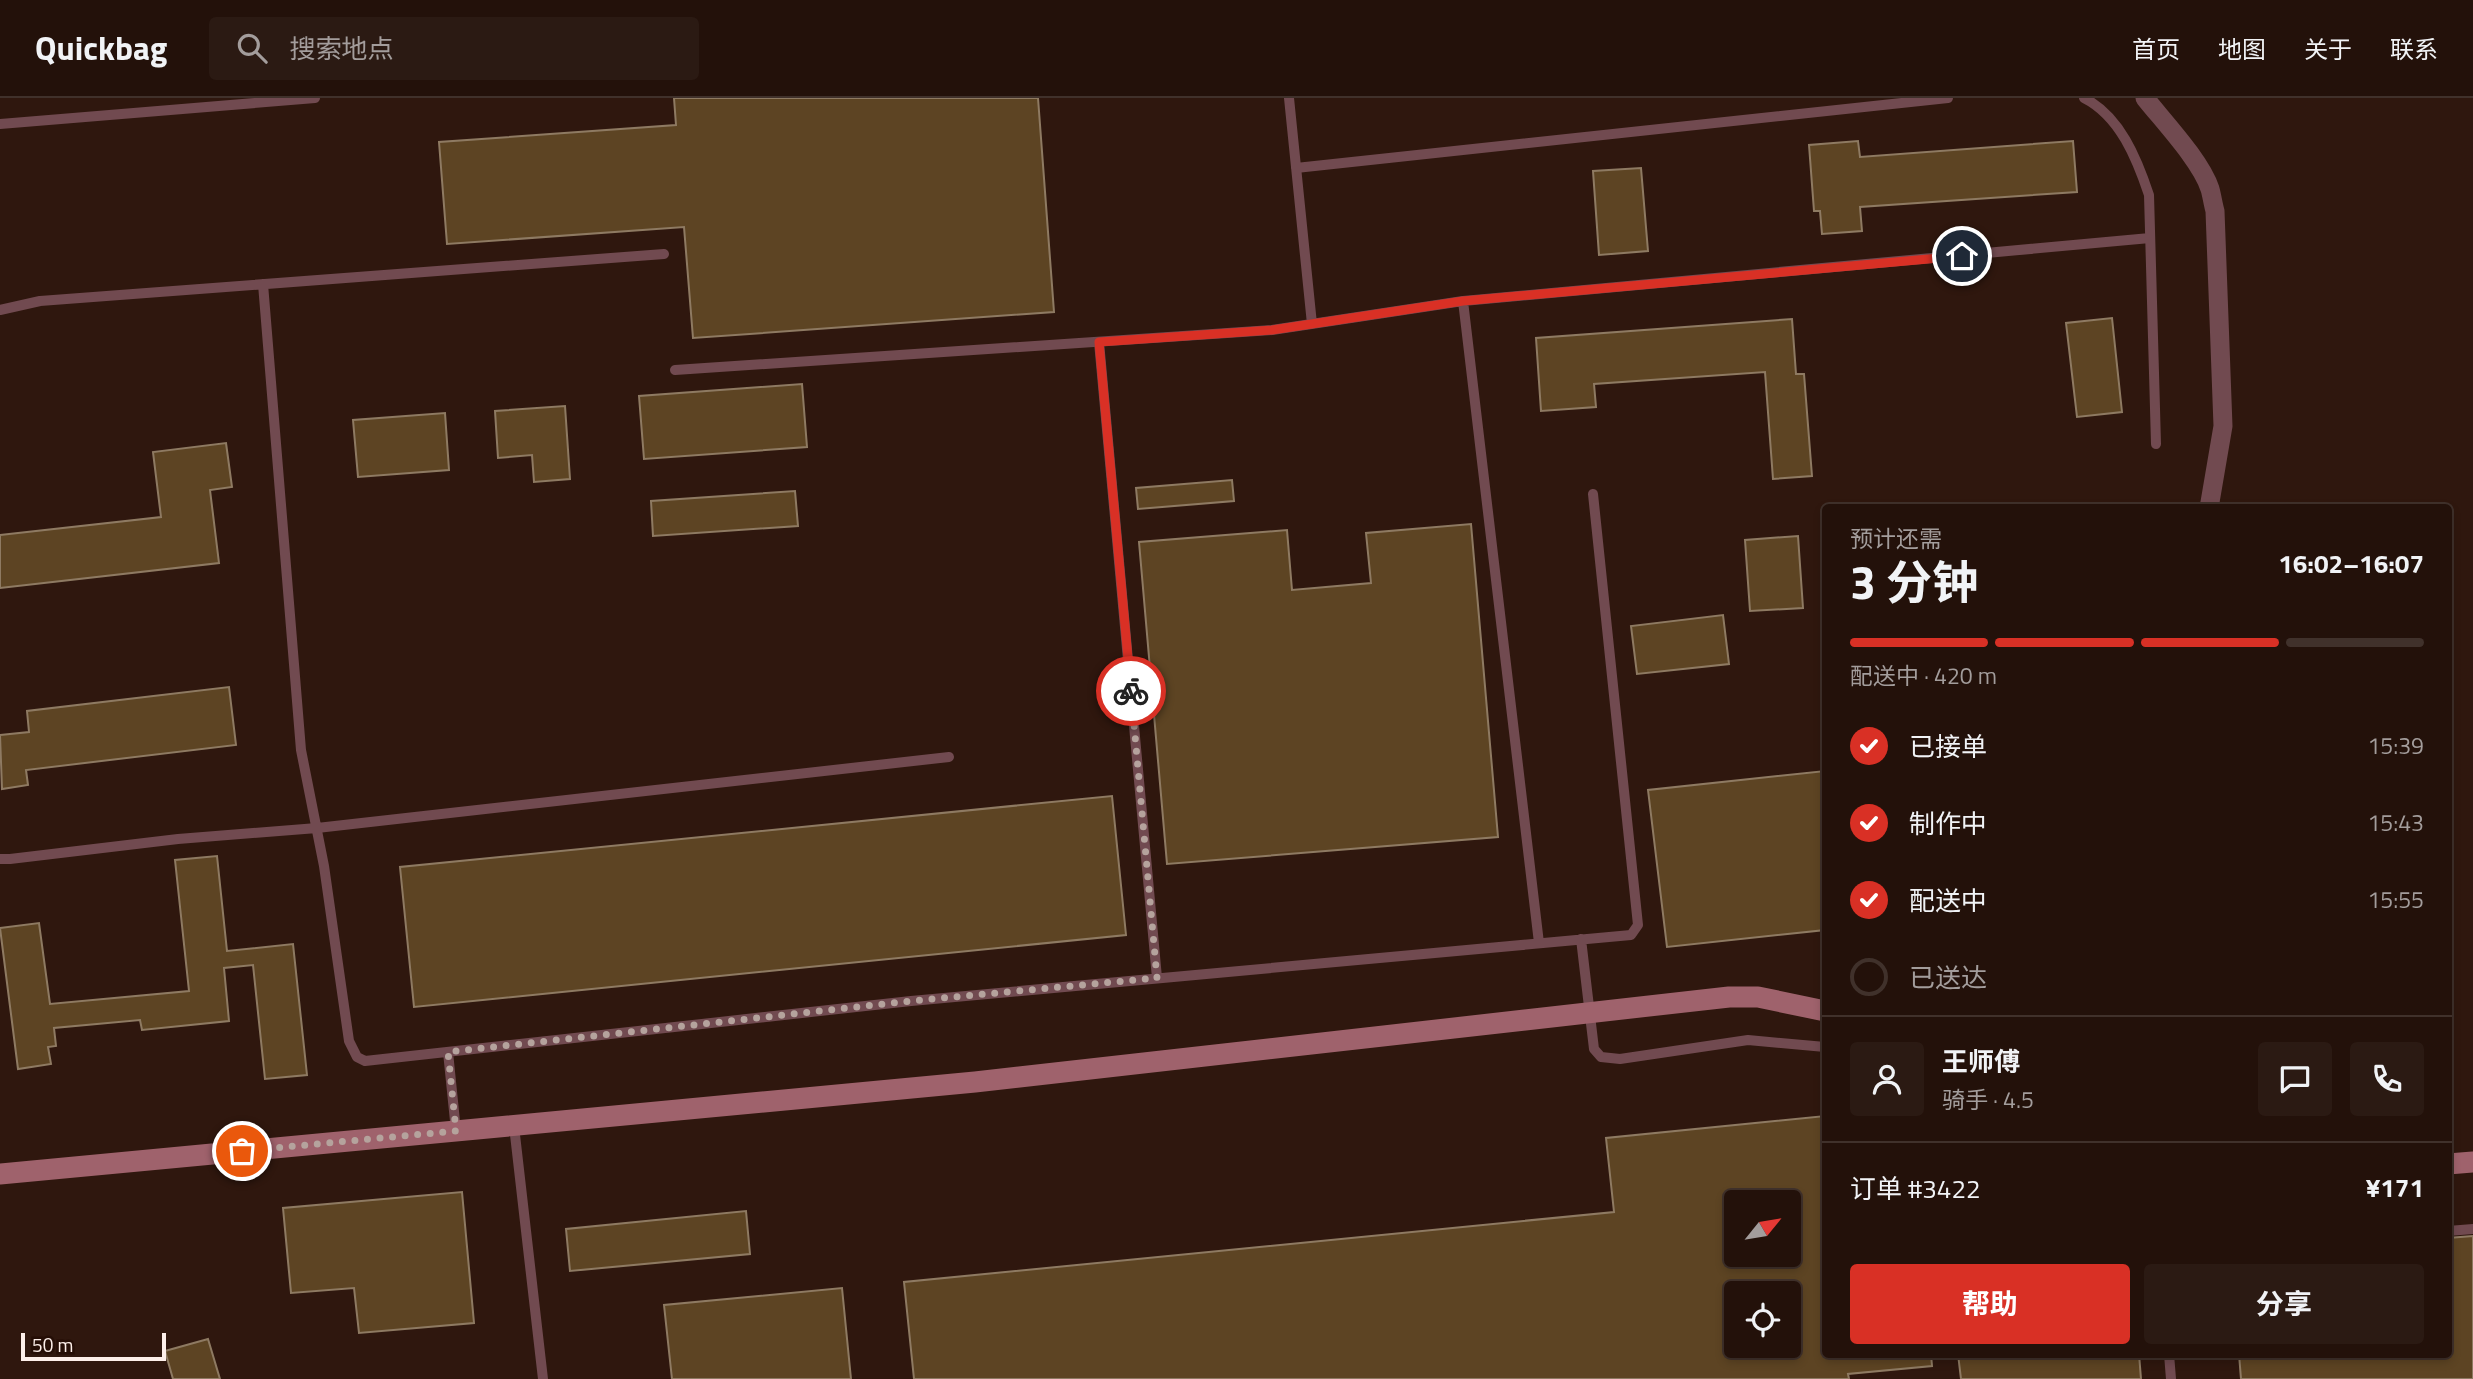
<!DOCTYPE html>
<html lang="zh">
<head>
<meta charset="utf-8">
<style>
  body { margin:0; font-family:"Titillium Web","Noto Sans SC",sans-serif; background:#2b1a13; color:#f1f3f6; height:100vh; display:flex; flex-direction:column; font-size:26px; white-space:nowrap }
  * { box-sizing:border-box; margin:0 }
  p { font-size:23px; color:#a39d9c }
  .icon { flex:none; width:38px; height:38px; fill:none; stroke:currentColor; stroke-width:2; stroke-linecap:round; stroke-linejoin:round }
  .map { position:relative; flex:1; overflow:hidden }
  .drawer { position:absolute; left:1822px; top:406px; width:630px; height:854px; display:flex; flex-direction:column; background:#23110a; border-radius:7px; box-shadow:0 4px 10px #0003,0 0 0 2px #40312b }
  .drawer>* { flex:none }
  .needle { width:46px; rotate:60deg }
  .buttons { position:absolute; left:1724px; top:1092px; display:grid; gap:14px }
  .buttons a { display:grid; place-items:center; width:77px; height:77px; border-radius:7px; background:#23110a; box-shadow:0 4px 10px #0003,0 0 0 2px #40312b; font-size:35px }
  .scale { position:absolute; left:21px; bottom:18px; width:145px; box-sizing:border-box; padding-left:7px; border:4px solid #fdefea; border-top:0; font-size:19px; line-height:24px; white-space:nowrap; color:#fdefea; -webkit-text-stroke:5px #250e06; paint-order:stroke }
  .pin { position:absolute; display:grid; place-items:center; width:60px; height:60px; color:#fff; margin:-30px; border:4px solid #fff; border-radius:50%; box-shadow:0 2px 7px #0007 }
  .courier { position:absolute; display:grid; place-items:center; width:70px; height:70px; margin:-35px; border:5px solid #d93025; border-radius:50%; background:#fff; color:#222; box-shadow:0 2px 9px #0007 }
  .head em { font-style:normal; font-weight:700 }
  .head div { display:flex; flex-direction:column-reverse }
  .head { display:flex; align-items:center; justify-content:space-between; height:119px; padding:0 28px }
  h1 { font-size:46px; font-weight:700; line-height:52px }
  .bar { display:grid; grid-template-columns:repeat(4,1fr); gap:10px 7px; align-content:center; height:84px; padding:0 28px }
  .bar i { height:9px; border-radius:5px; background:#40312b }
  .bar .active { background:#d93025 }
  .bar p { grid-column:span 4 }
  .line { display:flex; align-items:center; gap:18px; padding:0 28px; border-top:2px solid #40312b }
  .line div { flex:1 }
  .round { display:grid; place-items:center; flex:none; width:74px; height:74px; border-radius:7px; background:#2b1a13 }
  ol { padding:0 28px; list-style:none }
  li { display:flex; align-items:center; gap:21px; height:77px }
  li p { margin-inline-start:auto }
  li .icon { padding:7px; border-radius:50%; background:#d93025; color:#fff; stroke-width:4 }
  li:last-child { color:#a39d9c }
  li i { width:38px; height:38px; border:4px solid #40312b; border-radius:50% }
  .action { display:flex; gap:14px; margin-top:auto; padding:14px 28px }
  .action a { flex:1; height:80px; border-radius:7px; background:#d93025; color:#fff; font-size:28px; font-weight:700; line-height:80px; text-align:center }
  .action a+a { background:#2b1a13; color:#f1f3f6 }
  header { display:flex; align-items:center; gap:42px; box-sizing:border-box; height:98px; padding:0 35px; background:#23110a; border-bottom:2px solid #40312b }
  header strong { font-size:33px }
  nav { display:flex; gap:38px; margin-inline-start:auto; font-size:24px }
  .search { width:490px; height:63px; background:#2b1a13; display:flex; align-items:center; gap:18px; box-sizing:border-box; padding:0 24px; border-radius:7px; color:#a39d9c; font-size:26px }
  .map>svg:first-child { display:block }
</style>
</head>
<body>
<header>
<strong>Quickbag</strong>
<div class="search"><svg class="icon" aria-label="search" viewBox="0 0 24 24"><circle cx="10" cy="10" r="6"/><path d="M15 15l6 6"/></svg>搜索地点</div>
<nav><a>首页</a><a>地图</a><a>关于</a><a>联系</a></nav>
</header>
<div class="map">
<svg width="2473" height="1281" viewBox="0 0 2473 1281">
  <rect width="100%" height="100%" fill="#2f170e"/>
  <path fill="#5d4423" stroke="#8e7a62" stroke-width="2" fill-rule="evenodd" d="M674,0H1038L1054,214L693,240L684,129L447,146L439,44L676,27Z
    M1858,43L1860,59L2073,43L2077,94L1860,109L1862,133L1822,136L1820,113H1814L1809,47Z
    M1641,70L1648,153L1599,157L1593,73Z
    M2112,220L2122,314L2077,319L2066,225Z
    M1792,221L1796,276H1804L1812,378L1773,381L1765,274L1594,286L1596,309L1541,313L1536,240Z
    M802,286L807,349L644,361L639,298Z
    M565,308L570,381L534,384L532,357L498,360L495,313Z
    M445,315L449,372L358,379L353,322Z
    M226,345L232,389L210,392L219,465L0,490V437L161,419L153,354Z
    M1232,382L1234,403L1138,411L1136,390Z
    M795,393L798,428L653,438L651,403Z
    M1471,426L1498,739L1167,766L1139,444L1287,432L1292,492L1371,485L1366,435Z
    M1798,438L1803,510L1750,513L1745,442Z
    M1723,517L1729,566L1637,576L1631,528Z
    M229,589L236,647L26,672L28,687L2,691L0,637L29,634L27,613Z
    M1825,673V832L1667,849L1648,692Z
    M1112,698L1126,837L414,909L400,769Z
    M217,758L227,853L293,846L307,977L265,981L253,867L224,870L229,923L142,932L140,922L54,930L56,948L48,949L51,966L18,971L0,830L39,825L50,906L189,893L175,762Z
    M1825,1018V1256H1931L1932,1268L1848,1276L1849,1281H914L904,1184L1614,1114L1606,1040ZM1736,1104H1788V1157H1736ZM1736,1195H1788V1248H1736Z
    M462,1094L474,1225L359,1235L354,1190L291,1195L283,1110Z
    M746,1113L750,1156L570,1173L566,1131Z
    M2473,1138V1281H2241L2239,1256H2448V1140Z
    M842,1190L851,1281H672L664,1207Z
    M208,1241L220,1281H173L165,1253Z
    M1958,1256H2139L2141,1281H1961Z"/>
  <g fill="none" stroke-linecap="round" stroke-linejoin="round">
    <path stroke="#714a50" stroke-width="10" d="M1289,0L1312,226
      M2084,0C2120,18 2137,61 2149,97L2156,346
      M0,26L315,0
      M1296,70L1948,0
      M263,186L301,652L324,768L349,943L357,959L365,963L911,903L1631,837L1638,827L1593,396
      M1463,203L1539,845
      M0,212L40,203L664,156
      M1099,244L1157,880
      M675,272L1272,232L1463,203L2150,140
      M0,761H10L178,741L317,730L949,659
      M1581,841L1594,951L1601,959L1620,961L1748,942L1825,949
      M448,954L456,1033
      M514,1028L543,1281
      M2448,1133L2473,1131
      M2169,1256L2171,1281"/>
    <path stroke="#714a50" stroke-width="19" d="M2145,0C2164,24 2201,63 2210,91C2212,98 2213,106 2215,113L2223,328L2209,410"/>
    <path stroke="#9f626c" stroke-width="21" d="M2448,1066L2473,1064
      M0,1076L975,984L1729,899H1758L1825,913"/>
  </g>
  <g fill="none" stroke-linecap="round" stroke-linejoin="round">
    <path stroke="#b5a39d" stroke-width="7" stroke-dasharray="0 12.6" d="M242,1053L456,1033L448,954L911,903L1157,880L1131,593"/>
    <path stroke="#d93025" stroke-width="9" d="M1131,593L1099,244L1272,232L1463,203L1962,158"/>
  </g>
</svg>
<div class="buttons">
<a><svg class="needle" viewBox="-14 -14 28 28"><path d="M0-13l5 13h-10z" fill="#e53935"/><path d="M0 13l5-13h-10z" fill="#a39d9c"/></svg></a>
<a><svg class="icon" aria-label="locate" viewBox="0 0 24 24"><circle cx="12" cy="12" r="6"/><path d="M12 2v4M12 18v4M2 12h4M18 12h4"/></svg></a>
</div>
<div class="scale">50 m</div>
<div class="pin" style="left:242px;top:1053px;background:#ea580c"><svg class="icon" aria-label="bag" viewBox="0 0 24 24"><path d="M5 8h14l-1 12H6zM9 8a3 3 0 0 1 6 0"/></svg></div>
<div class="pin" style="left:1962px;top:158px;background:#1f2937"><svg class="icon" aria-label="home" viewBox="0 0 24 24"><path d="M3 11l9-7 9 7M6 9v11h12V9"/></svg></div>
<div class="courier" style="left:1131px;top:593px"><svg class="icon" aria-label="bike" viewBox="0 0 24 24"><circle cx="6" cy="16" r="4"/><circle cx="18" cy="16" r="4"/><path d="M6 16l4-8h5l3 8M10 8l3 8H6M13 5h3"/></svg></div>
<section class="drawer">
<div class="head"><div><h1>3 分钟</h1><p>预计还需</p></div><em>16:02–16:07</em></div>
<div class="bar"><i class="active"></i><i class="active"></i><i class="active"></i><i></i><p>配送中 · 420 m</p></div>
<ol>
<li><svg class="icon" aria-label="check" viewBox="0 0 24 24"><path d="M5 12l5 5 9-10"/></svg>已接单<p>15:39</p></li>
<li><svg class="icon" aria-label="check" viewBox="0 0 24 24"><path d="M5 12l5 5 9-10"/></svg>制作中<p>15:43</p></li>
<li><svg class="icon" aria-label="check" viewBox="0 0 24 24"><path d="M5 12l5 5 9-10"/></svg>配送中<p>15:55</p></li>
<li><i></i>已送达</li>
</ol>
<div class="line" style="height:126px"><a class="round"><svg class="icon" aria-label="person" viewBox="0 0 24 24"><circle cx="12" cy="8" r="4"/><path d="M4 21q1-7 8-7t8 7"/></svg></a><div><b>王师傅</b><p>骑手 · 4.5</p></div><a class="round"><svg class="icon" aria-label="chat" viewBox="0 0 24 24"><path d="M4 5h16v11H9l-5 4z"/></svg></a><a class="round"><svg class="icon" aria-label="phone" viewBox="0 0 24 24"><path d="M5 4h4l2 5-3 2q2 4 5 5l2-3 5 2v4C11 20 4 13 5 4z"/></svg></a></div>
<div class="line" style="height:91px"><div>订单 #3422</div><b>¥171</b></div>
<div class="action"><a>帮助</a><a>分享</a></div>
</section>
</div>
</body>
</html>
